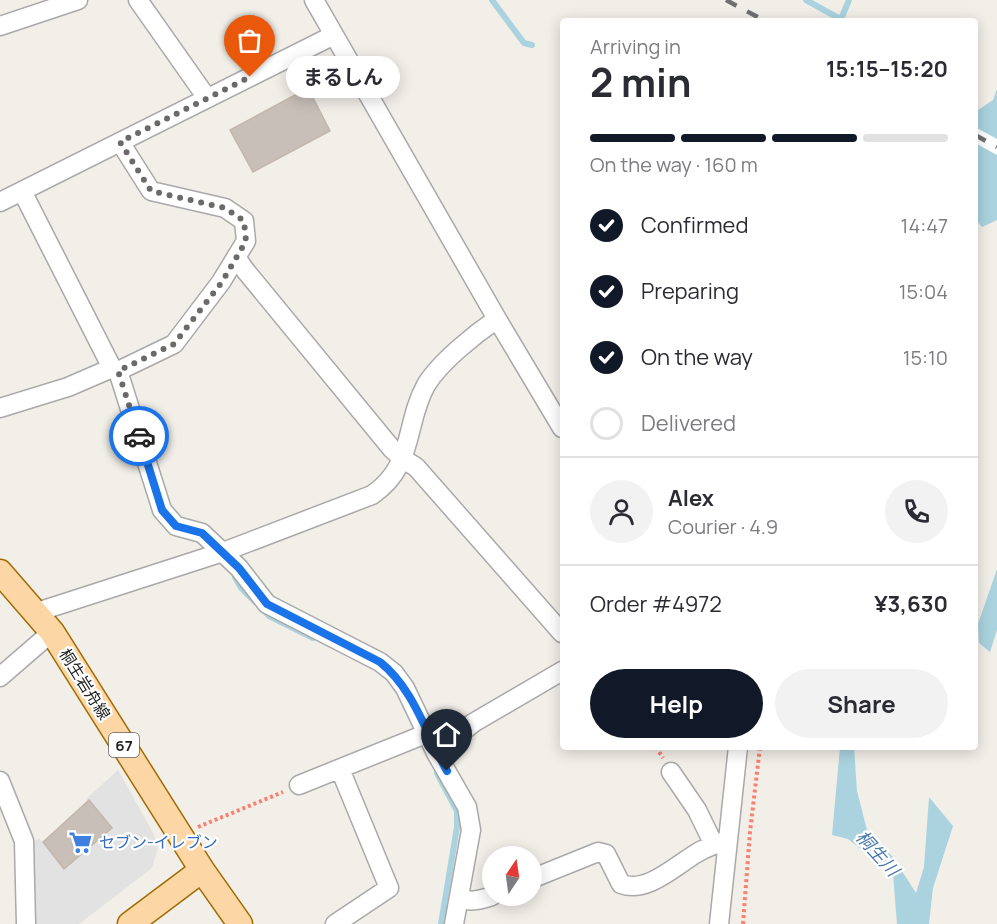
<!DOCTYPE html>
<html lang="en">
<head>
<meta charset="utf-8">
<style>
  body { margin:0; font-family:Manrope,"Noto Sans JP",sans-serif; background:#f2f2f3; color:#2b2b33; height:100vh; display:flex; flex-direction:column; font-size:22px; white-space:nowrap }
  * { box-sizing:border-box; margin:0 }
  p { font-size:20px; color:#7c7c81 }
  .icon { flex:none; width:33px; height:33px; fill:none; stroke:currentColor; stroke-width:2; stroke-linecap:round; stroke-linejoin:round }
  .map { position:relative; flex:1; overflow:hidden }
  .panel { position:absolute; left:560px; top:18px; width:418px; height:732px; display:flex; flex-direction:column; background:#fff; border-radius:6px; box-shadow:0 3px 15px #0003 }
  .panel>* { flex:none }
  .needle { width:39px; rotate:13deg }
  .tools { position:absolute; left:482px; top:846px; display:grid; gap:12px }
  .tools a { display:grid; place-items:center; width:60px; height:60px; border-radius:50%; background:#fff; box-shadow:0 3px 15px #0003; font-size:30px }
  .pin { position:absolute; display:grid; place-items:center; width:51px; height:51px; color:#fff; margin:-62px -26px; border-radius:50% 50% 50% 0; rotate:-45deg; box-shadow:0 0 6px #0007 }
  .pin .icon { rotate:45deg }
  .courier { position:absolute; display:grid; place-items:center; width:60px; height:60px; margin:-30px; border:4px solid #1a73e8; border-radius:50%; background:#fff; color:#222; box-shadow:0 2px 8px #0007 }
  .bubble { position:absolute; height:42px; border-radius:21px; background:#fff; box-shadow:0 3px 15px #0003; font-size:20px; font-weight:700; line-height:42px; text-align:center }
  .summary em { font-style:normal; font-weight:700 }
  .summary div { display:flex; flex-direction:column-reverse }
  .summary { display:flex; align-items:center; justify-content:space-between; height:102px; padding:0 30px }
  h1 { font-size:39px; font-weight:700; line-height:45px }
  .bar { display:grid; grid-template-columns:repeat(4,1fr); gap:9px 6px; align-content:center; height:72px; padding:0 30px }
  .bar i { height:8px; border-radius:4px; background:#e1e1e2 }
  .bar .active { background:#111827 }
  .bar p { grid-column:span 4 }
  .line { display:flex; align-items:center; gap:15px; padding:0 30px; border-top:2px solid #e1e1e2 }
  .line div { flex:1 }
  .round { display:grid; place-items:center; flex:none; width:63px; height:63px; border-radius:32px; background:#f2f2f3 }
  ol { padding:0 30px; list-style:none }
  li { display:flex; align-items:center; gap:18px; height:66px }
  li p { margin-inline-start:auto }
  li .icon { padding:6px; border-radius:50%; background:#111827; color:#fff; stroke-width:4 }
  li:last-child { color:#7c7c81 }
  li i { width:33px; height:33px; border:3px solid #e1e1e2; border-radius:50% }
  .cta { display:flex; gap:12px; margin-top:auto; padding:12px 30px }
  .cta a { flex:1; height:69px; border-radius:36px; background:#111827; color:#fff; font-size:24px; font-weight:700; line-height:69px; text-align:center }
  .cta a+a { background:#f2f2f3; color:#2b2b33 }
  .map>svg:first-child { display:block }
</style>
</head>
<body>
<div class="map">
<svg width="997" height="924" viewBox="0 0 997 924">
  <rect width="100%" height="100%" fill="#f2efe9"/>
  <path fill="#e2e2e2" d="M118,770L153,833L158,848L152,868L79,924H33L32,843L39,838L64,869L112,828L86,799Z"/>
  <path fill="#aad3df" d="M997,89V220L982,227L975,219V112L993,100Z
    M997,569V630L990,652L979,643L978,624Z
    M840,747H854L857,791L868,834L893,857L916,893L924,867L929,797L953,826L933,888L929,924H897L893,874L848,839L832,835Z"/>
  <path fill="#fff" d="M975,127L997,139V155L975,143Z"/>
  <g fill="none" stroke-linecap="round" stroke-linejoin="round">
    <path stroke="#aad3df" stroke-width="6" d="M492,0L524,43L532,45
      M806,0L844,21
      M841,19L849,0
      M235,577L241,588L255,602
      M263,609L269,616L313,638
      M437,773L457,811V827L441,924"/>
  </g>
  <path fill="#c7bfb8" stroke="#c4b6ab" stroke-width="1.5" d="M308,88L330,131L253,172L230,130Z
    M89,800L112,828L64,869L43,842Z"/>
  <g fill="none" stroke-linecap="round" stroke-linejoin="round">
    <defs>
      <path id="minor" d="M138,0L207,98
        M314,0L497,319L562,428
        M0,26L78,0
        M22,191L112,368
        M0,202L334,35
        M236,257L245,270L392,449L403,459L416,467L562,633
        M118,371L174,344L221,282L246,241L244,221L225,208L151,191L120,142
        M0,408L68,387L112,368L118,371L162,510L176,526L202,533L239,568L267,604L380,662L394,673L405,688L436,753L467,807L471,830L454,924
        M37,612L223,552L372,495C415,466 404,425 426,385C440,362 475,334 497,319
        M0,677L52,632
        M436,753L473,723L562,671
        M671,772L697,810L714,845
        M0,781L24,841L26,924
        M299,785L428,733
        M531,879L598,852L606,854L621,884C647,894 676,865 697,853C706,847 717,844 727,840
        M460,899C472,902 480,900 492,896
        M335,924L389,888L340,769
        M719,924L738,747"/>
      <path id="major" d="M0,572L52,632L202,870L240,924
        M130,924L202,870"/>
    </defs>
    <use href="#minor" stroke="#a9a9a9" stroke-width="21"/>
    <use href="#major" stroke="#a06b00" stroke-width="27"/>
    <path stroke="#fa8072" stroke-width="4" stroke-dasharray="3 3" stroke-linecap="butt" d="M656,747L663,758
      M198,827L283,792
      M743,924L750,832L760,747"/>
    <use href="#minor" stroke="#fff" stroke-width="18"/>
    <use href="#major" stroke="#fcd6a4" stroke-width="24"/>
    <path stroke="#707070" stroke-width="4.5" stroke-dasharray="12 12" stroke-linecap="butt" d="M726,0L765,21
      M975,135L997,147"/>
  </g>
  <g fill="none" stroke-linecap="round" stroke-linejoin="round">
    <path stroke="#6b6a68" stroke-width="6" stroke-dasharray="0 10.8" d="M139,436L118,371L174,344L222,282L246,241L244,221L225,208L151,191L120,142L250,77"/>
    <path stroke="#1a73e8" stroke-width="8" d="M139,436L162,510L176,526L202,533L239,568L267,604L380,662C414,689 426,734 447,771"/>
  </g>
  <defs>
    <symbol id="supermarket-bare" viewBox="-9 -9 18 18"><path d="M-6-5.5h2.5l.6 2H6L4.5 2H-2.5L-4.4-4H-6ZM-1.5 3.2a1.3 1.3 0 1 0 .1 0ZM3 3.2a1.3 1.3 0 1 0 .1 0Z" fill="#3f7fe0" stroke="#fff" stroke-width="2.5" paint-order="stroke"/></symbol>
  </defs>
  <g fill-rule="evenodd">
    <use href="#supermarket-bare" x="64" y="826" width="33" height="33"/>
  </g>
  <g text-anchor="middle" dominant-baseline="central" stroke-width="4.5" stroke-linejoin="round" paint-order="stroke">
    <rect fill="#fff" stroke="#646464" stroke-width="1.5" x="109" y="733" width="30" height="24" rx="4.5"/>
    <g font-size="15" font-weight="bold" fill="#222">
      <text x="124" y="745">67</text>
    </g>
    <g font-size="16" fill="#222" stroke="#fff">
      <text transform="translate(85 684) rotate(58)">桐生岩舟線</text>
    </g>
    <g font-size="16" fill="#366cbe" stroke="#fff" text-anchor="start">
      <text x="99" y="842">セブン-イレブン</text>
    </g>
    <g font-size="18" font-style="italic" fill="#4a7aab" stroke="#fff">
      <text transform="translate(878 853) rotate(48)">桐生川</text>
    </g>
  </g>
</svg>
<div class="tools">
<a><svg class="needle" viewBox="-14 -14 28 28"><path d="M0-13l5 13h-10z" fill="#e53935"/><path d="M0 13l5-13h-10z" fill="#7c7c81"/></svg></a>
</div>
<div class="pin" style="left:250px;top:77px;background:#ea580c"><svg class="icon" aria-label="bag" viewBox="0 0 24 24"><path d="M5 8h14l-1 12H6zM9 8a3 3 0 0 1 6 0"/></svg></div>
<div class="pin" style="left:447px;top:771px;background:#1f2937"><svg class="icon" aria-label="home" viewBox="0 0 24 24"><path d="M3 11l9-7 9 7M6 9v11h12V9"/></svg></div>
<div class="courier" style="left:139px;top:436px"><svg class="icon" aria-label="car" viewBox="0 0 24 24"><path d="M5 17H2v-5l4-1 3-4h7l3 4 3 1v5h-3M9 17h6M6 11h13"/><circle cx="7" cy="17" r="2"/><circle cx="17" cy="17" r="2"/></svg></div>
<div class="bubble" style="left:286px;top:56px;width:114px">まるしん</div>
<section class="panel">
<div class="summary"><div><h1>2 min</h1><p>Arriving in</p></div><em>15:15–15:20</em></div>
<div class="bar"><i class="active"></i><i class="active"></i><i class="active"></i><i></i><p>On the way · 160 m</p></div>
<ol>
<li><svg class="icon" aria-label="check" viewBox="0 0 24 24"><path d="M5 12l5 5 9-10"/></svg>Confirmed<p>14:47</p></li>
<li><svg class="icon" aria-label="check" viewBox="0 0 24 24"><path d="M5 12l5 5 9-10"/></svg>Preparing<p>15:04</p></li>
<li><svg class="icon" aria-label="check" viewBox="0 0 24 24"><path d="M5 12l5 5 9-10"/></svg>On the way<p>15:10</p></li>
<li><i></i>Delivered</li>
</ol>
<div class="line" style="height:108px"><a class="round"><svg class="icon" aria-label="person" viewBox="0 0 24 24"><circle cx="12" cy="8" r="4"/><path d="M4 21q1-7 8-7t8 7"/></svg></a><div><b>Alex</b><p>Courier · 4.9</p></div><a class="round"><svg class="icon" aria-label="phone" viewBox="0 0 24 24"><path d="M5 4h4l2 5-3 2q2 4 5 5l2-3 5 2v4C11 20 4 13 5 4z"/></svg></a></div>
<div class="line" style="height:78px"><div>Order #4972</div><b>¥3,630</b></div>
<div class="cta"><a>Help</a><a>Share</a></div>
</section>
</div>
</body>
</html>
